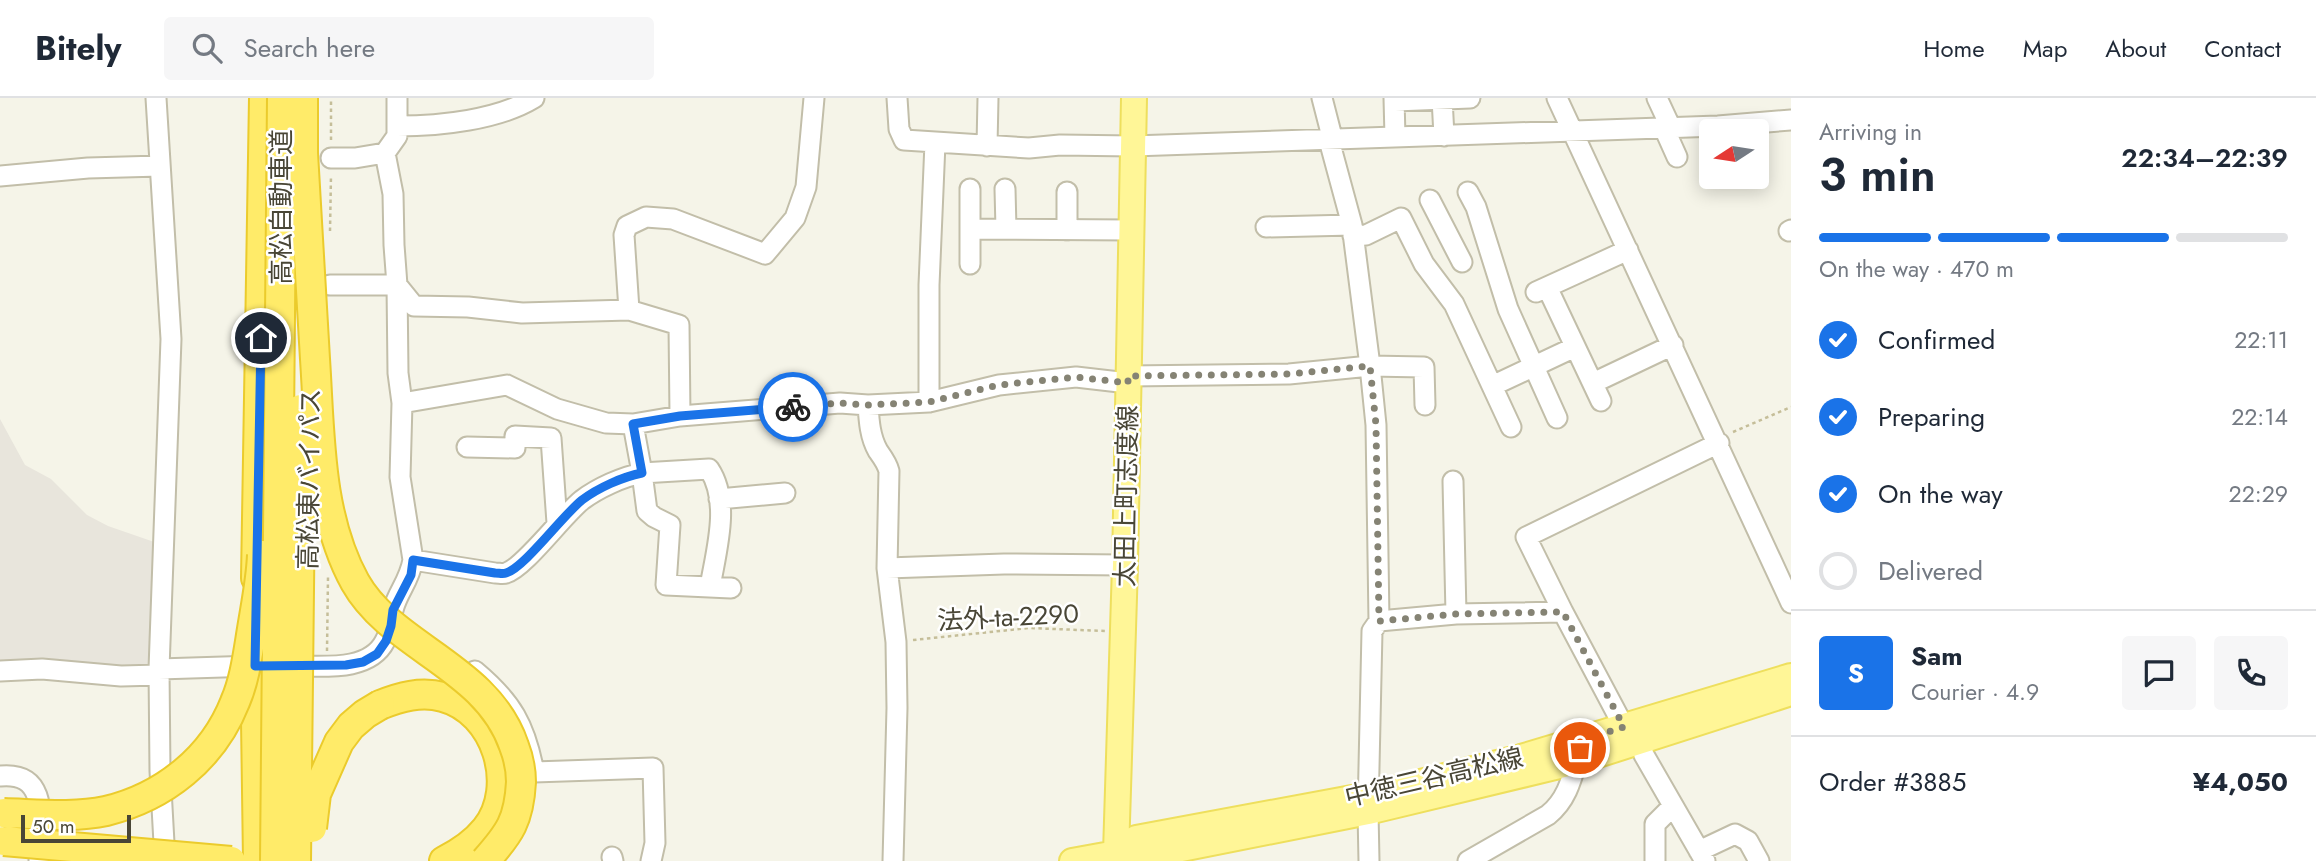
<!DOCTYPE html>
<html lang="en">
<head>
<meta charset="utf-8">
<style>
  body { margin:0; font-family:Jost,"Noto Sans JP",sans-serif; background:#f6f6f7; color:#1f2937; height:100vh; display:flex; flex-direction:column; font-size:26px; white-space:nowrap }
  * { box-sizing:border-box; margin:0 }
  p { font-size:23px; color:#747a83 }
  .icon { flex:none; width:38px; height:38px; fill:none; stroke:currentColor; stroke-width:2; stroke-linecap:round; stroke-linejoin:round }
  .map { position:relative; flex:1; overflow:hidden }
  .panel { display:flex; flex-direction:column; background:#fff; width:525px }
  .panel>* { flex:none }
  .needle { width:46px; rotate:258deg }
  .controls { position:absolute; left:1699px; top:21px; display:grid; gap:14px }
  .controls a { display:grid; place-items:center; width:70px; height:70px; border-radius:7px; background:#fff; box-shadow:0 4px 18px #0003; font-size:35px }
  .scale { position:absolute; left:21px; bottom:18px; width:110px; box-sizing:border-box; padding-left:7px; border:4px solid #494636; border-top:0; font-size:19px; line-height:24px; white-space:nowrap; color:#494636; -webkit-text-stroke:5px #fff; paint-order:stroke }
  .pin { position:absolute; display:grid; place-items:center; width:60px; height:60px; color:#fff; margin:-30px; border:4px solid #fff; border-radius:50%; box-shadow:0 2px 7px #0007 }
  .courier { position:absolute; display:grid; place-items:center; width:70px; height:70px; margin:-35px; border:5px solid #1a73e8; border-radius:50%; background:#fff; color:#222; box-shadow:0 2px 9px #0007 }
  .overview em { font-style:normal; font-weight:600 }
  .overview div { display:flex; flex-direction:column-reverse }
  .overview { display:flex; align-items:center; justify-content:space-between; height:119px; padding:0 28px }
  h1 { font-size:46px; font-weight:600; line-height:52px }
  .bar { display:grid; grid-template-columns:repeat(4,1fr); gap:10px 7px; align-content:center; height:84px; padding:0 28px }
  .bar i { height:9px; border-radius:5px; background:#e0e1e3 }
  .bar .active { background:#1a73e8 }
  .bar p { grid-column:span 4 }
  .line { display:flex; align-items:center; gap:18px; padding:0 28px; border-top:2px solid #e0e1e3 }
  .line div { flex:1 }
  .round { display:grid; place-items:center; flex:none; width:74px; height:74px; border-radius:7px; background:#f6f6f7 }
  ol { padding:0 28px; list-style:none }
  li { display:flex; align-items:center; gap:21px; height:77px }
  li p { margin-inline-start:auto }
  li .icon { padding:7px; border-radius:50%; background:#1a73e8; color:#fff; stroke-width:4 }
  li:last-child { color:#747a83 }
  li i { width:38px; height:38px; border:4px solid #e0e1e3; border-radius:50% }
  header { display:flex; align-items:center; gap:42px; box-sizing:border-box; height:98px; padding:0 35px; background:#fff; border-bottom:2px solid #e0e1e3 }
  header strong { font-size:33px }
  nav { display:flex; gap:38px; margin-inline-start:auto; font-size:24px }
  .search { width:490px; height:63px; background:#f6f6f7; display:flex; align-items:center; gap:18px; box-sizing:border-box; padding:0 24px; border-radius:7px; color:#747a83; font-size:26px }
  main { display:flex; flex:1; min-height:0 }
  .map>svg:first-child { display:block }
</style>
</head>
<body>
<header>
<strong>Bitely</strong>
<div class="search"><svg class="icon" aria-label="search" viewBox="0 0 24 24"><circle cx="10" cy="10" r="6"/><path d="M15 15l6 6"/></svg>Search here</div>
<nav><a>Home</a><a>Map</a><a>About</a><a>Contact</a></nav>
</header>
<main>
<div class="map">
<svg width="1791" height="763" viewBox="0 0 1791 763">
  <rect width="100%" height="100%" fill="#f5f4e8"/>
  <path fill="#e8e5dc" d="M0,321L25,367L51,381L87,417L108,428L160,446L153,571L0,569Z"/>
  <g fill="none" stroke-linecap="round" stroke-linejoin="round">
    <defs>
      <path id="minor" d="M156,0L171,241L159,571L160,673L165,763
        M897,0L899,31L904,42L1029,50L1060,47L1133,48L1718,28L1791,22
        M1322,0L1331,35L1329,42L1352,127L1370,268L1376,327L1379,523L1372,533L1368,714L1369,763
        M1394,0L1395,39
        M1442,0L1444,38
        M1557,0L1791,505
        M1657,0L1671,30
        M1395,3L1470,0
        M398,28C440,28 498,22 534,0
        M1664,30L1677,59
        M987,48L988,0
        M331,60H355L385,55L397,38V0
        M0,78L88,70L160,68
        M970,91V131L1131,132
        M1005,91L1006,131
        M1468,94L1476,109L1508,211L1557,320
        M1430,102L1462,164
        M1266,129L1352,127
        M1067,132V94
        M1789,133L1791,132
        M1353,138L1366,137L1401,120L1424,166L1454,206L1511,329
        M970,166V131
        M330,187H397L394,147L393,96L385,55
        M397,187L398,275L402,305L400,379L413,462
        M397,187L414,208L468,209L522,215L629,212
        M1547,189L1601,303
        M1536,194L1628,152
        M1128,278L1289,276L1370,268L1424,269L1425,307
        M1593,285L1673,247
        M1492,288L1575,249
        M929,304V187L935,45
        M402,305L507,287L557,311L606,325L633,326
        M868,307C869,323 870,339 878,353C883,360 887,365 889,373L887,470L896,544L897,610L893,763
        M680,318L679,227L629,212L624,137L627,128L646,119L673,121L765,156L795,120L806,89L814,0
        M467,349L515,350V338L551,340L557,425
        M719,401L785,395
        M887,470L1004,466L1125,467
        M710,489C716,453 731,404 709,371L642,375L647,413L654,419L670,427L666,487L731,490
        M1456,516L1563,514
        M1379,523L1456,516L1453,383
        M285,568C318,567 368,576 385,543C391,533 389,522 393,512C398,493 409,484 413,462L495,475C499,475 503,476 506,475C524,470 563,417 582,402C598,390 622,379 642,375L633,326L680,318L840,305L868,307L929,304L999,287L1076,279L1128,285
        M159,571L255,568
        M0,573L42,571L121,578L159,577
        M475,573C512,604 525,627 534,674
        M1624,629L1563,514L1526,439L1719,345
        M1636,631L1644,657L1705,763
        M534,674L653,670L655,745L651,763
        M0,678C52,673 39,728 39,763
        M1699,753L1735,736L1748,743L1759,763
        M612,759L613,763
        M1468,763L1548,717C1568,701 1572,679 1579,655
        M1655,763V726L1673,708"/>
      <path id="major" d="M1116,755L1125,467L1134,0
        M1116,755L1136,740L1368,697L1521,659L1791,578
        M1072,763L1116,755L1136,760L1368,714L1576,664L1791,595"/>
      <path id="highway" d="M256,480L264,0
        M255,552L258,763
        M380,607C400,599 421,593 443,599C496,613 520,688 486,731C474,746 460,755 444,763"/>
    </defs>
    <use href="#minor" stroke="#c2bea9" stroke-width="23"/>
    <use href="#major" stroke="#eedf5d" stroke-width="28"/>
    <use href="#highway" stroke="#ebcb2c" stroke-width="32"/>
    <path stroke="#c5be99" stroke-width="2.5" stroke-dasharray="3.5 3.5" stroke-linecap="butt" d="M331,42V0
      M330,133L331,77
      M1733,334L1791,309
      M913,542L1029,530L1105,533
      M327,553L328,479"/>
    <use href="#minor" stroke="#fff" stroke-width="19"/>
    <use href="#major" stroke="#fff697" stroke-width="24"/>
    <use href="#highway" stroke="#ffeb69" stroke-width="28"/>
    <defs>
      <path id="highway-bridge" d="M303,0V74
        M303,55C307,124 311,193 315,261C320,335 318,417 355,484C392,550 487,568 514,648C519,661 521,670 521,684C519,722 510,735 485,763
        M4,715C37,716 74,720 106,713C164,699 213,660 235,604C245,581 248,555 252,531C256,506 261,482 262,457
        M312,730L316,696L339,644L351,628L365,616L380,607
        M4,743L231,763
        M275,763L282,0
        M296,763L301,311"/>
    </defs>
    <use href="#highway-bridge" stroke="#ebcb2c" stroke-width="32" stroke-linecap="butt"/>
    <use href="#highway-bridge" stroke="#ffeb69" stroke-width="28"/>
  </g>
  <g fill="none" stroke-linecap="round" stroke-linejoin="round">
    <path stroke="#858374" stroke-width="7" stroke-dasharray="0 12.6" d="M793,309L840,305L868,307L929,304L999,287L1076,279L1128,285V278L1289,276L1370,268L1376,327L1379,523L1457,516L1563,514L1624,629L1585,641L1580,650"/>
    <path stroke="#1a73e8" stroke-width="9" d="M261,240L255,568L346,567L363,564L377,556L386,543L391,528L393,512L411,477L413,462L495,475C499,475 503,476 506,475C524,470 563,417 582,402C598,390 622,379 642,375L633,326L680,318L793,309"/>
  </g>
  <g text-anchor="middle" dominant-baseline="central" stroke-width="5" stroke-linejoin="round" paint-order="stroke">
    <g font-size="26" fill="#494636" stroke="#fff">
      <text transform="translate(281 109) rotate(-90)">高松自動車道</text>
      <text transform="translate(309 381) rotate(-89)">高松東バイパス</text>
      <text transform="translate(1126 398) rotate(-89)">太田上町志度線</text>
      <text transform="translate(1008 519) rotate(-3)">法外-ta-2290</text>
      <text transform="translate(1434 679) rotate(-13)">中徳三谷高松線</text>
    </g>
  </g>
</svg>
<div class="controls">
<a><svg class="needle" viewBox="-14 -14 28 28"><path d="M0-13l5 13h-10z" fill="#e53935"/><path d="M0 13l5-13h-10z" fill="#747a83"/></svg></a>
</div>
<div class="scale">50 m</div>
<div class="pin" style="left:1580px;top:650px;background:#ea580c"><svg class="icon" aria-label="bag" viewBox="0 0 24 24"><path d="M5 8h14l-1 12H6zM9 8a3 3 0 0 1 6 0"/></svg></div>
<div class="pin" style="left:261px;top:240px;background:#1f2937"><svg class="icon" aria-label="home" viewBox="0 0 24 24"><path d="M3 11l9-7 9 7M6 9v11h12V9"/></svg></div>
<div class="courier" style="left:793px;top:309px"><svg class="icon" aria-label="bike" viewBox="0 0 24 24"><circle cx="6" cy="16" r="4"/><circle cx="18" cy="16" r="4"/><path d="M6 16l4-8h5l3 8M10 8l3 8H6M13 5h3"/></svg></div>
</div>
<section class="panel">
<div class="overview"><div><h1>3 min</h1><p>Arriving in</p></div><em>22:34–22:39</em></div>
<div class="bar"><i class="active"></i><i class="active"></i><i class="active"></i><i></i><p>On the way · 470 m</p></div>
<ol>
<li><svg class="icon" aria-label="check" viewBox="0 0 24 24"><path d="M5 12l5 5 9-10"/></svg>Confirmed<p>22:11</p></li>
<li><svg class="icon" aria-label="check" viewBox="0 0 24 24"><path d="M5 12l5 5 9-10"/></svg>Preparing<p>22:14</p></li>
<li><svg class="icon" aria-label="check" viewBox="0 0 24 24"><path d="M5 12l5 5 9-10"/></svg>On the way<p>22:29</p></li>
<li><i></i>Delivered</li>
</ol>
<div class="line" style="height:126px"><b class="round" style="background:#1a73e8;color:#fff">S</b><div><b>Sam</b><p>Courier · 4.9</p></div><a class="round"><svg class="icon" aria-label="chat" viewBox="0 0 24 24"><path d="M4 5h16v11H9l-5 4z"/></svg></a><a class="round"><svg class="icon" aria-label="phone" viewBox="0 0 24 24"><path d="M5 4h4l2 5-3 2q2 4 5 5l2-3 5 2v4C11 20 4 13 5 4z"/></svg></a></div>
<div class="line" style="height:91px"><div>Order #3885</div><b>¥4,050</b></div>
</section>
</main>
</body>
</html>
